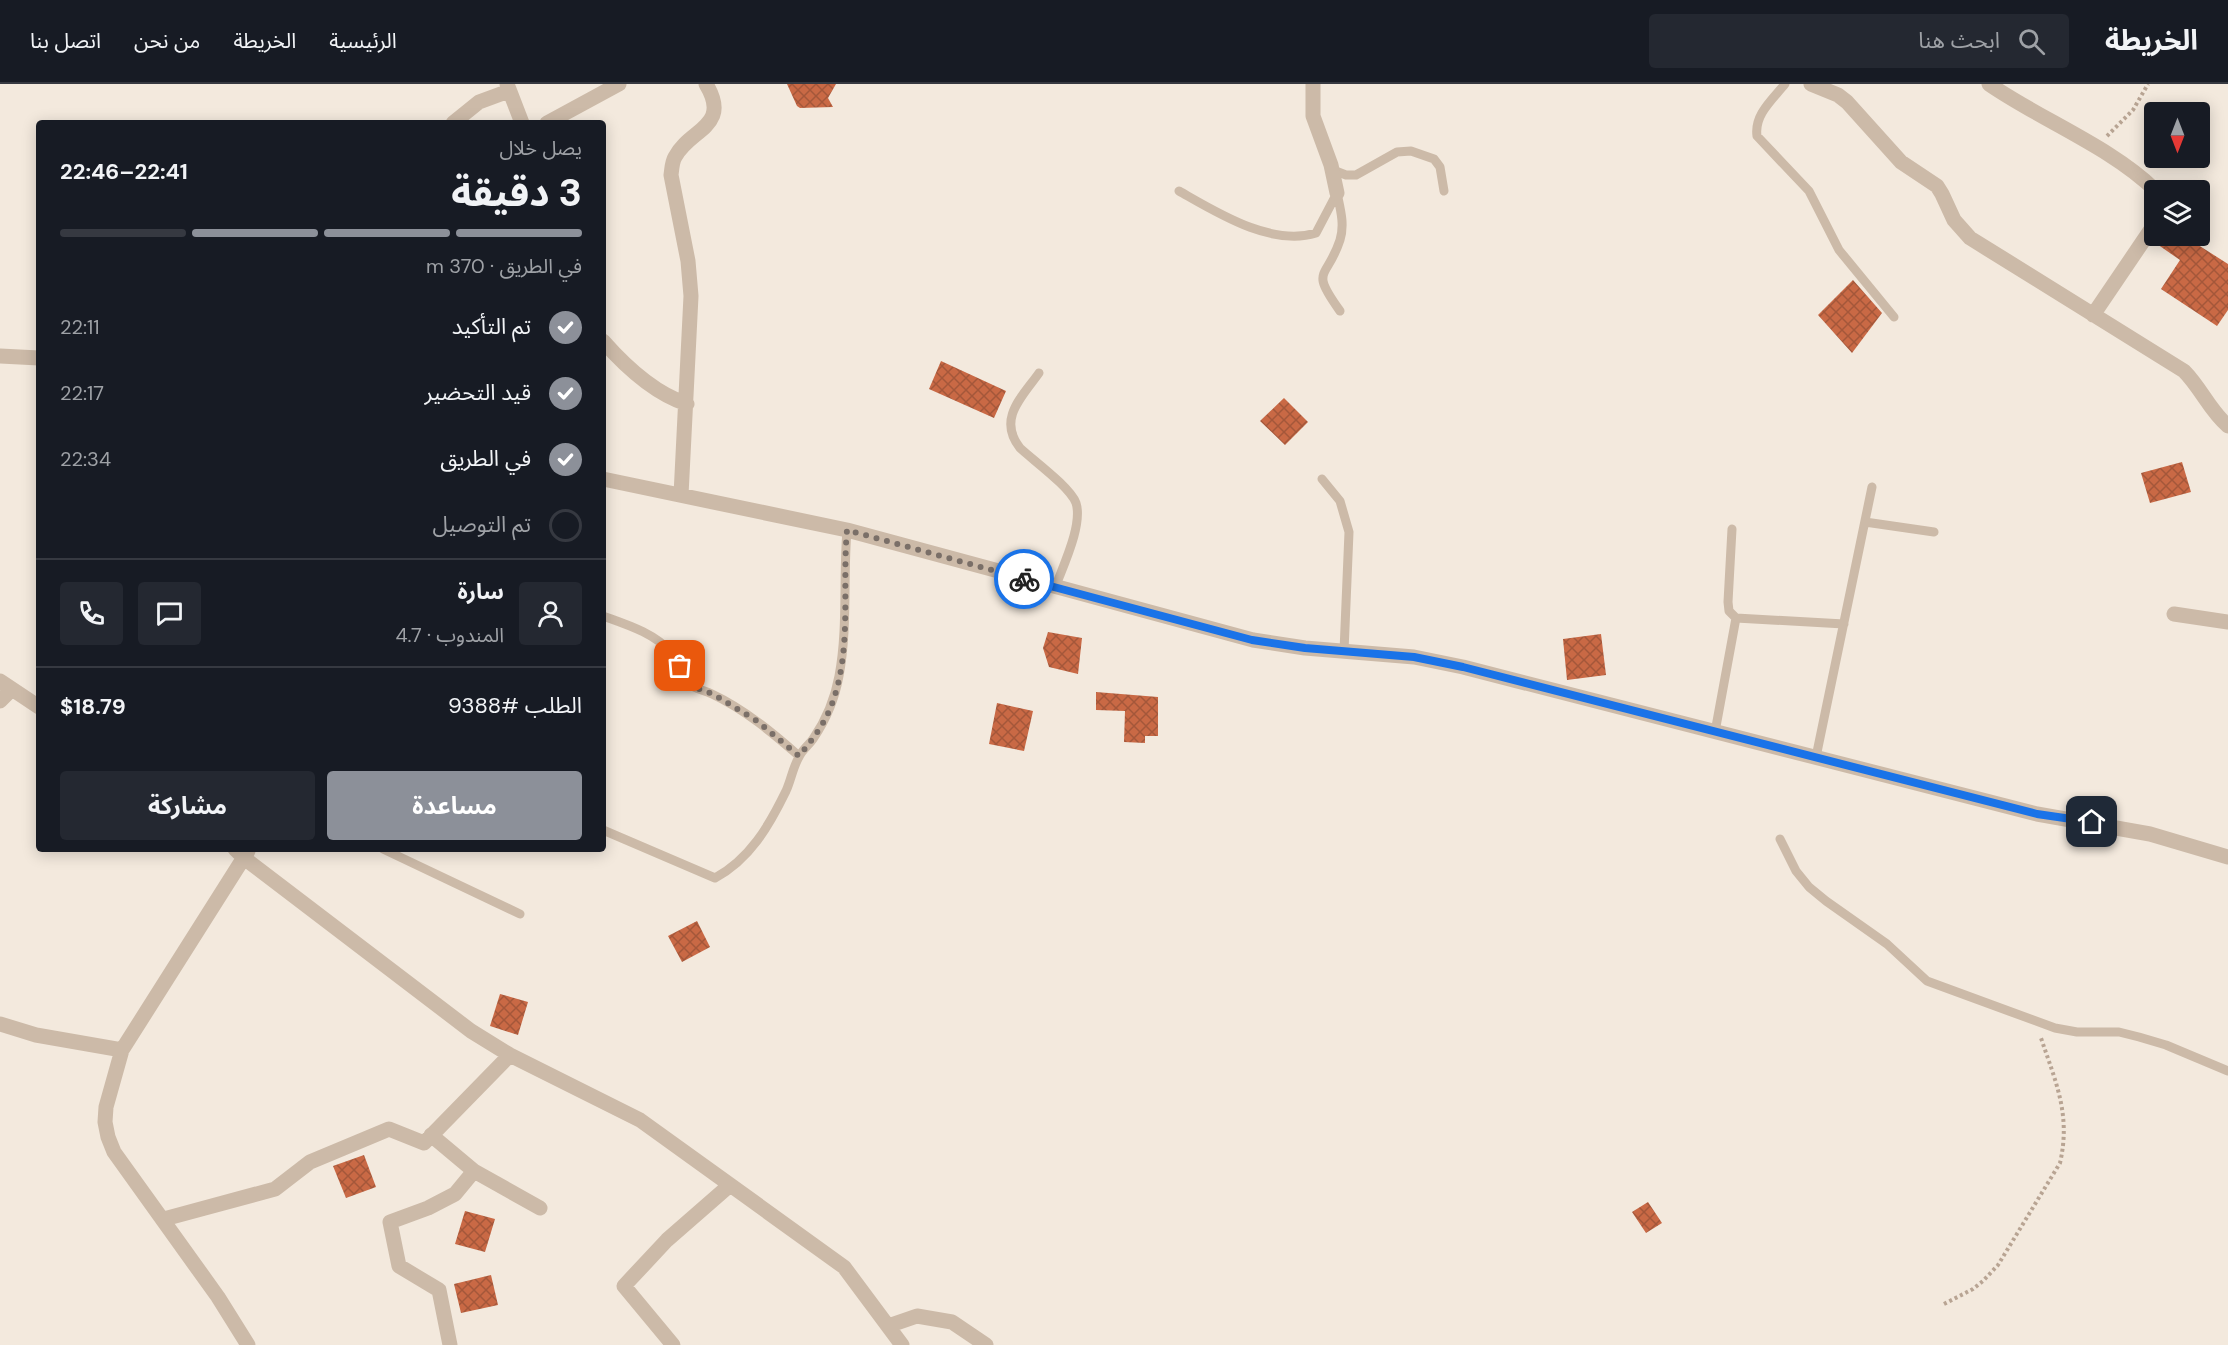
<!DOCTYPE html>
<html lang="ar">
<head>
<meta charset="utf-8">
<style>
  body { margin:0; font-family:"DM Sans","Noto Sans Arabic",sans-serif; background:#242831; color:#f1f3f6; direction:rtl; height:100vh; display:flex; flex-direction:column; font-size:22px; white-space:nowrap }
  * { box-sizing:border-box; margin:0 }
  p { font-size:20px; color:#9ea1a6 }
  .icon { flex:none; width:33px; height:33px; fill:none; stroke:currentColor; stroke-width:2; stroke-linecap:round; stroke-linejoin:round }
  .map { position:relative; flex:1; overflow:hidden; direction:ltr }
  .details { position:absolute; left:36px; top:36px; width:570px; height:732px; display:flex; flex-direction:column; background:#171b24; border-radius:6px; box-shadow:0 3px 15px #0003; direction:rtl }
  .details>* { flex:none }
  .needle { width:39px; rotate:180deg }
  .fabs { position:absolute; left:2144px; top:18px; display:grid; gap:12px }
  .fabs a { display:grid; place-items:center; width:66px; height:66px; border-radius:6px; background:#171b24; box-shadow:0 3px 15px #0003; font-size:30px }
  .pin { position:absolute; display:grid; place-items:center; width:51px; height:51px; color:#fff; margin:-26px; border-radius:12px; box-shadow:0 3px 9px #0006 }
  .courier { position:absolute; display:grid; place-items:center; width:60px; height:60px; margin:-30px; border:4px solid #1a73e8; border-radius:50%; background:#fff; color:#222; box-shadow:0 2px 8px #0007 }
  .headline em { font-style:normal; font-weight:700 }
  .headline div { display:flex; flex-direction:column-reverse }
  .headline { display:flex; align-items:center; justify-content:space-between; height:102px; padding:0 24px }
  h1 { font-size:39px; font-weight:700; line-height:45px }
  .bar { display:grid; grid-template-columns:repeat(4,1fr); gap:9px 6px; align-content:center; height:72px; padding:0 24px }
  .bar i { height:8px; border-radius:4px; background:#363941 }
  .bar .selected { background:#8c9099 }
  .bar p { grid-column:span 4 }
  .line { display:flex; align-items:center; gap:15px; padding:0 24px; border-top:2px solid #363941 }
  .line div { flex:1 }
  .round { display:grid; place-items:center; flex:none; width:63px; height:63px; border-radius:6px; background:#242831 }
  ol { padding:0 24px; list-style:none }
  li { display:flex; align-items:center; gap:18px; height:66px }
  li p { margin-inline-start:auto }
  li .icon { padding:6px; border-radius:50%; background:#8c9099; color:#fff; stroke-width:4 }
  li:last-child { color:#9ea1a6 }
  li i { width:33px; height:33px; border:3px solid #363941; border-radius:50% }
  .button { display:flex; gap:12px; margin-top:auto; padding:12px 24px }
  .button a { flex:1; height:69px; border-radius:6px; background:#8c9099; color:#fff; font-size:24px; font-weight:700; line-height:69px; text-align:center }
  .button a+a { background:#242831; color:#f1f3f6 }
  header { display:flex; align-items:center; gap:36px; box-sizing:border-box; height:84px; padding:0 30px; background:#171b24; border-bottom:2px solid #363941 }
  header strong { font-size:28px }
  nav { display:flex; gap:33px; margin-inline-start:auto; font-size:21px }
  .search { width:420px; height:54px; background:#242831; display:flex; align-items:center; gap:15px; box-sizing:border-box; padding:0 21px; border-radius:6px; color:#9ea1a6; font-size:22px }
  .map>svg:first-child { display:block }
</style>
</head>
<body>
<header>
<strong>الخريطة</strong>
<div class="search"><svg class="icon" aria-label="search" viewBox="0 0 24 24"><circle cx="10" cy="10" r="6"/><path d="M15 15l6 6"/></svg>ابحث هنا</div>
<nav><a>الرئيسية</a><a>الخريطة</a><a>من نحن</a><a>اتصل بنا</a></nav>
</header>
<div class="map">
<svg width="2228" height="1261" viewBox="0 0 2228 1261">
  <defs>
    <pattern id="building-cross-hatch" width="8" height="8" patternUnits="userSpaceOnUse" patternTransform="scale(1.5)"><rect width="8" height="8" fill="#c96945"/><path d="M0 0l8 8M0 8l8-8" fill="none" stroke="#a4573a"/></pattern>
  </defs>
  <rect width="100%" height="100%" fill="#f3e9dd"/>
  <path fill="url(#building-cross-hatch)" d="M787,0H836L828,14L833,23L800,24L797,22Z
    M2159,152H2184L2228,180V226L2217,242L2161,205L2180,176L2154,158Z
    M1853,196L1882,229L1852,269L1818,231Z
    M941,277L1006,307L994,334L929,305Z
    M1284,314L1308,338L1285,361L1260,337Z
    M2182,378L2191,408L2150,419L2141,389Z
    M1048,548L1082,554L1078,590L1049,583L1043,564Z
    M1601,550L1606,591L1567,596L1563,555Z
    M1096,608L1158,613V652H1145V659L1124,658L1125,627L1096,626Z
    M997,619L1033,627L1024,667L989,660Z
    M697,837L710,863L682,878L668,852Z
    M500,910L528,918L518,951L490,942Z
    M364,1071L376,1103L346,1114L333,1082Z
    M1648,1118L1662,1139L1646,1149L1632,1128Z
    M465,1127L495,1135L485,1168L455,1160Z
    M491,1191L498,1221L461,1229L454,1200Z"/>
  <g fill="none" stroke-linecap="round" stroke-linejoin="round">
    <path stroke="#b8a493" stroke-width="4" stroke-dasharray="3 3" stroke-linecap="butt" d="M2107,52L2133,26L2148,0
      M1944,1220L1973,1205L1983,1197L1998,1181L2060,1079C2071,1031 2056,999 2041,954"/>
    <path stroke="#ccbaa8" stroke-width="9" d="M1785,0C1772,16 1754,31 1757,52L1809,107L1839,166L1894,233
      M1333,86L1346,91H1356L1397,68L1411,67L1434,75L1440,83L1444,107
      M1179,107C1216,128 1271,163 1316,149L1337,109
      M1337,109C1340,124 1345,140 1340,156C1327,196 1309,184 1340,227
      M1039,289C1022,313 997,335 1020,364C1034,377 1070,403 1076,419C1083,441 1063,482 1055,504
      M1322,395L1340,417L1349,448L1344,567
      M1865,438L1934,448
      M1732,445L1728,518L1729,527L1736,534L1844,540
      M603,532C628,541 654,549 672,569C682,580 680,596 694,603C700,606 706,607 712,610C744,625 773,649 799,672
      M1715,648L1736,534
      M1816,673L1872,403
      M603,746L715,794C750,775 769,742 786,707C791,696 793,683 799,673C802,666 809,661 813,655C826,636 835,614 839,592C848,544 843,495 847,446
      M1780,755L1796,787L1809,803L1826,817L1887,860L1927,897L2055,944L2077,948H2119L2139,953L2166,961L2228,987
      M383,765L520,830"/>
    <path stroke="#ccbaa8" stroke-width="15" d="M507,0L522,39
      M1313,0V32L1331,81L1337,109
      M1811,0L1838,11L1847,18L1901,78L1937,102L1942,110L1954,136L1970,154L2184,287C2201,304 2210,327 2228,342
      M1989,0C2041,36 2111,63 2155,106
      M453,39L479,18L509,7
      M547,39L619,0
      M2093,231L2154,141
      M603,257C625,282 653,309 687,320
      M0,272L39,274
      M603,395L847,446L1253,556L1305,564L1414,573L1463,583L2037,730L2150,750L2228,773
      M681,411L691,212L688,177L671,91C672,84 672,78 675,73C689,45 732,43 706,0
      M2174,530L2228,538
      M0,597L39,623
      M0,617L12,605
      M235,765L244,774L471,947L510,971L640,1036L844,1183L902,1261
      M248,767L122,966L106,1023L105,1038L108,1053L114,1068L218,1213L248,1261
      M0,940L36,951L122,966
      M431,1051L474,1087L455,1110L428,1124L390,1138L399,1182L439,1206L450,1261
      M474,1087L540,1124
      M164,1135L275,1105L310,1078L389,1045L424,1059L510,971
      M888,1242L917,1232L952,1238L986,1261
      M673,1261L624,1202L667,1156L730,1101"/>
  </g>
  <g fill="none" stroke-linecap="round" stroke-linejoin="round">
    <path stroke="#7a6f68" stroke-width="6" stroke-dasharray="0 10.8" d="M680,582L684,596L694,603L713,610L757,637L799,672C813,655 826,638 833,617C852,563 842,503 847,446L1024,495"/>
    <path stroke="#1a73e8" stroke-width="8" d="M1024,495L1252,556L1305,564L1414,573L1463,583L2037,730L2092,738"/>
  </g>
</svg>
<div class="fabs">
<a><svg class="needle" viewBox="-14 -14 28 28"><path d="M0-13l5 13h-10z" fill="#e53935"/><path d="M0 13l5-13h-10z" fill="#9ea1a6"/></svg></a>
<a><svg class="icon" aria-label="layers" viewBox="0 0 24 24"><path d="M12 4l9 5-9 5-9-5zM3 14l9 5 9-5"/></svg></a>
</div>
<div class="pin" style="left:680px;top:582px;background:#ea580c"><svg class="icon" aria-label="bag" viewBox="0 0 24 24"><path d="M5 8h14l-1 12H6zM9 8a3 3 0 0 1 6 0"/></svg></div>
<div class="pin" style="left:2092px;top:738px;background:#1f2937"><svg class="icon" aria-label="home" viewBox="0 0 24 24"><path d="M3 11l9-7 9 7M6 9v11h12V9"/></svg></div>
<div class="courier" style="left:1024px;top:495px"><svg class="icon" aria-label="bike" viewBox="0 0 24 24"><circle cx="6" cy="16" r="4"/><circle cx="18" cy="16" r="4"/><path d="M6 16l4-8h5l3 8M10 8l3 8H6M13 5h3"/></svg></div>
<section class="details">
<div class="headline"><div><h1>3 دقيقة</h1><p>يصل خلال</p></div><em>22:41–22:46</em></div>
<div class="bar"><i class="selected"></i><i class="selected"></i><i class="selected"></i><i></i><p>في الطريق · 370 m</p></div>
<ol>
<li><svg class="icon" aria-label="check" viewBox="0 0 24 24"><path d="M5 12l5 5 9-10"/></svg>تم التأكيد<p>22:11</p></li>
<li><svg class="icon" aria-label="check" viewBox="0 0 24 24"><path d="M5 12l5 5 9-10"/></svg>قيد التحضير<p>22:17</p></li>
<li><svg class="icon" aria-label="check" viewBox="0 0 24 24"><path d="M5 12l5 5 9-10"/></svg>في الطريق<p>22:34</p></li>
<li><i></i>تم التوصيل</li>
</ol>
<div class="line" style="height:108px"><a class="round"><svg class="icon" aria-label="person" viewBox="0 0 24 24"><circle cx="12" cy="8" r="4"/><path d="M4 21q1-7 8-7t8 7"/></svg></a><div><b>سارة</b><p>المندوب · 4.7</p></div><a class="round"><svg class="icon" aria-label="chat" viewBox="0 0 24 24"><path d="M4 5h16v11H9l-5 4z"/></svg></a><a class="round"><svg class="icon" aria-label="phone" viewBox="0 0 24 24"><path d="M5 4h4l2 5-3 2q2 4 5 5l2-3 5 2v4C11 20 4 13 5 4z"/></svg></a></div>
<div class="line" style="height:78px"><div>الطلب #9388</div><b>$18.79</b></div>
<div class="button"><a>مساعدة</a><a>مشاركة</a></div>
</section>
</div>
</body>
</html>
